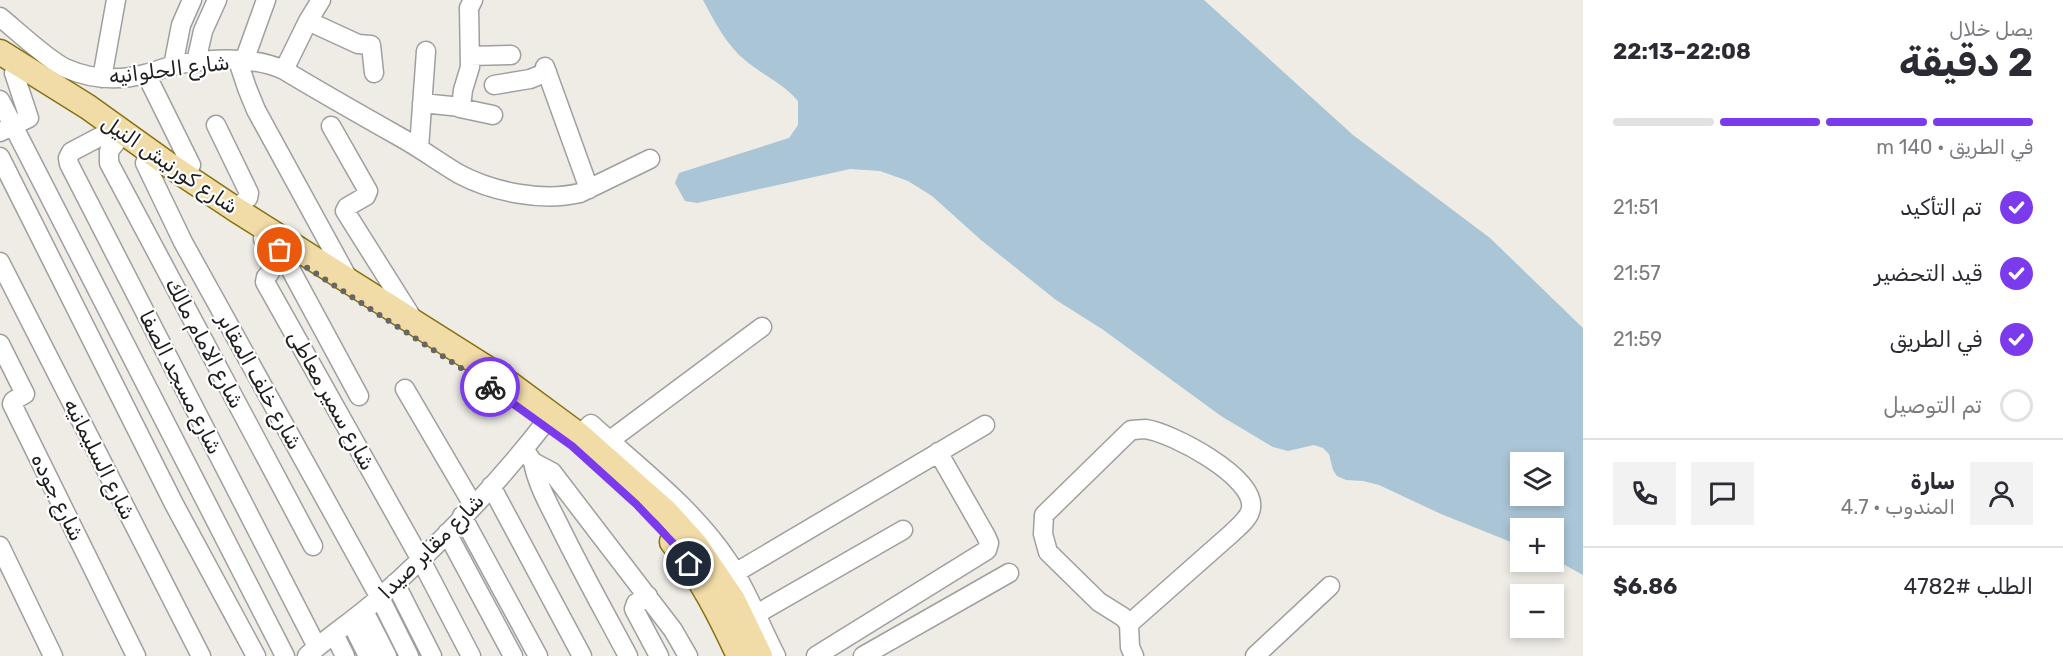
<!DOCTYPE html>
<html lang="ar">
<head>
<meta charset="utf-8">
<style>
  body { margin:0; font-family:Rubik,Cairo,sans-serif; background:#f2f2f3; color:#2b2b33; direction:rtl; height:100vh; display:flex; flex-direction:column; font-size:22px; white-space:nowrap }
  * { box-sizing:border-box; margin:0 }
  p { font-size:20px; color:#7c7c81 }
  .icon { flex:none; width:33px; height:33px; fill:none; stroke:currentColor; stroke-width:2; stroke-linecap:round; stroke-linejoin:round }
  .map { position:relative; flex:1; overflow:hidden; direction:ltr }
  .sheet { display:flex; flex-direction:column; background:#fff; width:480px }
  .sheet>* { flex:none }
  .controls { position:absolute; left:1510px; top:452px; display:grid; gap:12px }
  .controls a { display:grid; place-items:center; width:54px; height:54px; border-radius:0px; background:#fff; box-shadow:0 3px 9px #0003; font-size:30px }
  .pin { position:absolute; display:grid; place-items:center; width:51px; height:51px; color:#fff; margin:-26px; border:3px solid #fff; border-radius:50%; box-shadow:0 2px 6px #0007 }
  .courier { position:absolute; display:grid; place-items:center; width:60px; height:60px; margin:-30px; border:4px solid #7c3aed; border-radius:50%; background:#fff; color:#222; box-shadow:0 2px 8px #0007 }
  .overview em { font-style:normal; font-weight:700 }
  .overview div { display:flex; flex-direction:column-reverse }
  .overview { display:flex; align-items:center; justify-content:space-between; height:102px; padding:0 30px }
  h1 { font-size:39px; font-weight:700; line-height:45px }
  .bar { display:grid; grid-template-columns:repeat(4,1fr); gap:9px 6px; align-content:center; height:72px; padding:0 30px }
  .bar i { height:8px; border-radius:4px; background:#e1e1e2 }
  .bar .on { background:#7c3aed }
  .bar p { grid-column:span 4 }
  .line { display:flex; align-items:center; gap:15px; padding:0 30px; border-top:2px solid #e1e1e2 }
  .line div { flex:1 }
  .round { display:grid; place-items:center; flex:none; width:63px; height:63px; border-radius:0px; background:#f2f2f3 }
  ol { padding:0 30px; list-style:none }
  li { display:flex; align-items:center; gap:18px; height:66px }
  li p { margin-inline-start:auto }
  li .icon { padding:6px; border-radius:50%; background:#7c3aed; color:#fff; stroke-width:4 }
  li:last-child { color:#7c7c81 }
  li i { width:33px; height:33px; border:3px solid #e1e1e2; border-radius:50% }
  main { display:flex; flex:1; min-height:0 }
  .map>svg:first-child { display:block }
</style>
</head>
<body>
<main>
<section class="sheet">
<div class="overview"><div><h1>2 دقيقة</h1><p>يصل خلال</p></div><em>22:08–22:13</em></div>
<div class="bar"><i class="on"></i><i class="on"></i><i class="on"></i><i></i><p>في الطريق · 140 m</p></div>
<ol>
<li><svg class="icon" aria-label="check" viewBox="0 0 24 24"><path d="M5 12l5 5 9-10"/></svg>تم التأكيد<p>21:51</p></li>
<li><svg class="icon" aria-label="check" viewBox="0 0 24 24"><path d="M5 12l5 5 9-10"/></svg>قيد التحضير<p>21:57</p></li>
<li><svg class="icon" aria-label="check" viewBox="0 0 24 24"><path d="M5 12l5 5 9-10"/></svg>في الطريق<p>21:59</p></li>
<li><i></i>تم التوصيل</li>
</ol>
<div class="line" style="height:108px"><a class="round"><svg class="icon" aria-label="person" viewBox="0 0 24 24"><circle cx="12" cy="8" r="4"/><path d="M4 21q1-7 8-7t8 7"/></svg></a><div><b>سارة</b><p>المندوب · 4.7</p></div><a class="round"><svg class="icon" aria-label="chat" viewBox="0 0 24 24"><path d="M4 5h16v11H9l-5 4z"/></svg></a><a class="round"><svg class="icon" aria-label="phone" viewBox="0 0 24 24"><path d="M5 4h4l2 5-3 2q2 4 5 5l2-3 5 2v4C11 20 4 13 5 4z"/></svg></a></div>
<div class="line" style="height:78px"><div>الطلب #4782</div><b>$6.86</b></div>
</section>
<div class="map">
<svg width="1583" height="656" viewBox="0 0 1583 656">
  <rect width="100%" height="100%" fill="#eeece5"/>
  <path fill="#aac5d6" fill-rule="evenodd" d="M703,0H1204L1353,135L1490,238L1583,328V575L1554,559V528H1521V546L1441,514L1379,485L1363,481L1346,480L1337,476L1333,470L1329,454L1323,448L1314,445L1288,451L1273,447L1221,416L1102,329L1056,300L981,240L932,196L908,181L880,171L850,169L697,203L685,201L675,183L679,173L789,138L798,125V101C783,83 764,76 746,61C727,46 714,21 703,0ZM1521,462H1554V495H1521Z"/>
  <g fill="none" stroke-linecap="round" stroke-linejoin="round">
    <defs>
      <path id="minor" d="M0,17C16,30 48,60 65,68C90,79 118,81 145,74C157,71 168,66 180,64C214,58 252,56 284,70C322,93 361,115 400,137C420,148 439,162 459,174C493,192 542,202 580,193L650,159
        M308,21L358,44L371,45L374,73
        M470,56L511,55
        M238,61L247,88L256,110L349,280
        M244,61L266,0
        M196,62L203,31L217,0
        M173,66L181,25L192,0
        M545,67L589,189
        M284,70L308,21L321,0
        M146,74L191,165L185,176
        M102,78L116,0
        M494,85L530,79L547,72
        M0,100L285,656
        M422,103L461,107L463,90L470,67L469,8L473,0
        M460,108L493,115
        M216,125L249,193L248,198L235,209
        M331,126L368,191L366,196L347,207L345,211L413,319
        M0,132L29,118L14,73
        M107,133L71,152L68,158L69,164L317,647
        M117,141L109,151V163L313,546
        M419,148L426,51
        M0,157L174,504L256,656
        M145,163L183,242L380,598L409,656
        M263,239C268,252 278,267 266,277L265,282L421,560L471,656
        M280,250L359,396
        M0,262L201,656
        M0,344L25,394L13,401L12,404L136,656
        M405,389L473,505
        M579,435L591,424C638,467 692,507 728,561C747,590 760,625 776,656
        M609,441L762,327
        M524,449L533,462L552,472L673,630L688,656
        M533,462C537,484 549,505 559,525C581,570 605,613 628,656
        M491,486L582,656
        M462,516L538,656
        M447,533L513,656
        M0,546L53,656
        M735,573L985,425
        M395,583L432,656
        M648,596L636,603L634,609L659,656
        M364,611L387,656
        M755,615L903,530
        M351,622L368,656
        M1129,624L1232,533C1238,527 1250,518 1251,508C1256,477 1171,432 1145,429C1141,429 1136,430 1131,430L1044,515L1043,534L1048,552L1099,602L1123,617L1129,624L1130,647L1134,656
        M334,634L345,656
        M307,656C330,635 356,619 379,598C439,545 495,487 544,424
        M816,656L987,550L989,543L986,536L938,452
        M863,656L1009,573
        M1255,656L1330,586"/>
      <path id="major" d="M0,52L88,107L169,165L235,209L499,376L579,435L666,512L695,544L733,600L760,656
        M672,542C701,577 720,615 739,656"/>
    </defs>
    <use href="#minor" stroke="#9f9f9f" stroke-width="21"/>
    <use href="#major" stroke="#867212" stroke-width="27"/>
    <use href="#minor" stroke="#fff" stroke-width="18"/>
    <use href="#major" stroke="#f1dca7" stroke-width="24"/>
  </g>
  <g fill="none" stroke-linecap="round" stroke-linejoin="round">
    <path stroke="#676664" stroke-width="6" stroke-dasharray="0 10.8" d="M280,250L490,387"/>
    <path stroke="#7c3aed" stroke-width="8" d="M490,387L572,446L636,504L673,543L689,564"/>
  </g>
  <g text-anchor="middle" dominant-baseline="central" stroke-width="4.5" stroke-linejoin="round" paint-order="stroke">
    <g font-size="21" fill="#1e1e1e" stroke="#fff">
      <text transform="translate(169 69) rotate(-7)">شارع الحلوانيه</text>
      <text transform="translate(170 164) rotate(34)">شارع كورنيش النيل</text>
      <text transform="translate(205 343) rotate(62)">شارع الامام مالك</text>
      <text transform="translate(260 381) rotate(61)">شارع خلف المقابر</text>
      <text transform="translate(181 382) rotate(63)">شارع مسجد الصفا</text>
      <text transform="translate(332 400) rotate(61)">شارع سمير معاطى</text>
      <text transform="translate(100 459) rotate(63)">شارع السليمانيه</text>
      <text transform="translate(58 497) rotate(64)">شارع جوده</text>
      <text transform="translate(431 546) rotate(-45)">شارع مقابر صيدا</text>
    </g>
  </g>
</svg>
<div class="controls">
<a><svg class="icon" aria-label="layers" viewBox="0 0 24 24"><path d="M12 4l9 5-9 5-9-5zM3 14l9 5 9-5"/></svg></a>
<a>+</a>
<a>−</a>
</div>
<div class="pin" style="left:280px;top:250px;background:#ea580c"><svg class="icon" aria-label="bag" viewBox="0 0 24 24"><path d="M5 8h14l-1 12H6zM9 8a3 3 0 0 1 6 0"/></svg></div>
<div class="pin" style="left:689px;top:564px;background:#1f2937"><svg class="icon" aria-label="home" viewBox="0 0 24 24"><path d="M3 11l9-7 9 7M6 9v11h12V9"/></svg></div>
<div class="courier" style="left:490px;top:387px"><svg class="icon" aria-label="bike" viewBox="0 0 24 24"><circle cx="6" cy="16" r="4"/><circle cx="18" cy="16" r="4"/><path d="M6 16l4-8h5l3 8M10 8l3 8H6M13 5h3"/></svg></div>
</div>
</main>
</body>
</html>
